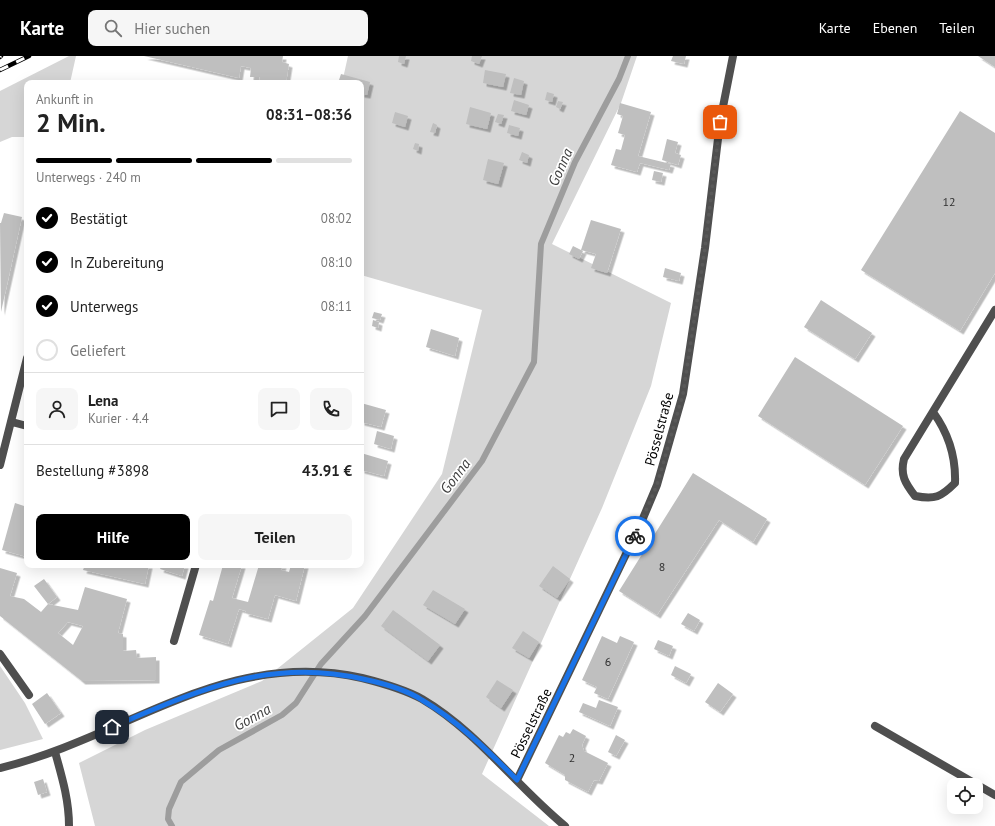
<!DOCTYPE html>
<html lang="de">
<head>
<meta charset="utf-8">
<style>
  body { margin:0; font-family:"PT Sans",sans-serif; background:#f6f6f6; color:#222; height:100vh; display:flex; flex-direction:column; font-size:15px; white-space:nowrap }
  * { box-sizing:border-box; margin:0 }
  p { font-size:13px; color:#767676 }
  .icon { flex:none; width:22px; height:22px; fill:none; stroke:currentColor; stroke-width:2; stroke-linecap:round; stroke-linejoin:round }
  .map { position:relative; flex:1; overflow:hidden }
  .panel { position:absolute; left:24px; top:24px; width:340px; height:488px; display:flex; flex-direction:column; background:#fff; border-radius:8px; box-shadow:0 4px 16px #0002 }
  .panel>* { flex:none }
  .fabs { position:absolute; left:947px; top:722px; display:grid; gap:8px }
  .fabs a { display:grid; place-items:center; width:36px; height:36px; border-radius:8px; background:#fff; box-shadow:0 4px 16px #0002; font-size:20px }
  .pin { position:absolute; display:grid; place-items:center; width:34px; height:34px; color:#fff; margin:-17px; border-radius:8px; box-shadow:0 2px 6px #0006 }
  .courier { position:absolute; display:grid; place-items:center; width:40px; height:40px; margin:-20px; border:3px solid #1a73e8; border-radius:50%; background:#fff; color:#222; box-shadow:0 1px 5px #0007 }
  .summary em { font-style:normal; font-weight:700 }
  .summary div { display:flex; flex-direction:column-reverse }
  .summary { display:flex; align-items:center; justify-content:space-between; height:68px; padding:0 12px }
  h1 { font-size:26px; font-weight:700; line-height:30px }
  .bar { display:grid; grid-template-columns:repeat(4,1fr); gap:6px 4px; align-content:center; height:48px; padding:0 12px }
  .bar i { height:5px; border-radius:3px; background:#e0e0e0 }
  .bar .on { background:#000 }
  .bar p { grid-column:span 4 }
  .line { display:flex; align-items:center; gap:10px; padding:0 12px; border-top:1px solid #e0e0e0 }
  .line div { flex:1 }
  .round { display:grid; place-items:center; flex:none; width:42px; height:42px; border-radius:8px; background:#f6f6f6 }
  ol { padding:0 12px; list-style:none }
  li { display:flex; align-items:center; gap:12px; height:44px }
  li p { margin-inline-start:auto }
  li .icon { padding:4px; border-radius:50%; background:#000; color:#fff; stroke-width:4 }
  li:last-child { color:#767676 }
  li i { width:22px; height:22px; border:2px solid #e0e0e0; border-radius:50% }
  .cta { display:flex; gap:8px; margin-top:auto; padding:8px 12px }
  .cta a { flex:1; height:46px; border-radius:8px; background:#000; color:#fff; font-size:16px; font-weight:700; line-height:46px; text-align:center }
  .cta a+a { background:#f6f6f6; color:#222 }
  header { display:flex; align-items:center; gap:24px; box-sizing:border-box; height:56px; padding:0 20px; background:#000; color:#fff }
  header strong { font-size:19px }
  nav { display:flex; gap:22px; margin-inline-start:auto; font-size:14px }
  .search { width:280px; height:36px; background:#f6f6f6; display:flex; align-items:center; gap:10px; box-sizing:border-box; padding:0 14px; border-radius:8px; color:#767676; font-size:15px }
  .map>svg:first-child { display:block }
</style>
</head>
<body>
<header>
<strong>Karte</strong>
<div class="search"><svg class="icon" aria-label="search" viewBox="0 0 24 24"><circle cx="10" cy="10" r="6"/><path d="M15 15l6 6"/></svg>Hier suchen</div>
<nav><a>Karte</a><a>Ebenen</a><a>Teilen</a></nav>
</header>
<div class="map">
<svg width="995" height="770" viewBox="0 0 995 770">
  <defs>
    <filter id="shadow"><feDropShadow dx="3.5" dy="3.5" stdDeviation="0" flood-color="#0004"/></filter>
  </defs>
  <rect width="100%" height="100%" fill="#fff"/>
  <path fill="#d6d6d6" d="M69,0H76L70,27H27V81H12L0,86V35Z
    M348,0H637L621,47L552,188L671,247L651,330L602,452L482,718L549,770H95L79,707L145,674L262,625L353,552L442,418L482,254L361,219V27H342Z
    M0,610L25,647L43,683L0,694Z"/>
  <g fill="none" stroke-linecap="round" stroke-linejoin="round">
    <path stroke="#9d9d9d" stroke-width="6" d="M172,770L168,763L169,753L181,726L219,694L282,659L296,647L321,608L365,560L482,405L534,306L541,188L575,106L619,23L628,0"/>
  </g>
  <path fill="#bfbfbf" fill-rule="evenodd" filter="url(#shadow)" d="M144,0H283L282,6L289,8L286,27H259L260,21H250L251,12L241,10L239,22Z
    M399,0H406L404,8L398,6Z
    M472,0H482L479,8L471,5Z
    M673,0H686L684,8L671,5Z
    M978,0H995V11Z
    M485,14L506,18L503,31L483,27Z
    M341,18L370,26L367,39L361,38V27H338Z
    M514,22L524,25L521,39L510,37Z
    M547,36L554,38L552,46L545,44Z
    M514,44L529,49L526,59L511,55Z
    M558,45L563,46L560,53L556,51Z
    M620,47L651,56L638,100L671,108L669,114L640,107L637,116L611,109L616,93L621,94L625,79L618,77L623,60L617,58Z
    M470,51L491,57L487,73L466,68Z
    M960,55L995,77V217L960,275L861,214Z
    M395,56L408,60L405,71L392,67Z
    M498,58L504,59L501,68L495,66Z
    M433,67L437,69L435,77L430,76Z
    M509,69L520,72L518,80L507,77Z
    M667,83L678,86L675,97L681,99L678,109L662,104Z
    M415,87L419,88L418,95L413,93Z
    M522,96L529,99L527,107L519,104Z
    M488,103L504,107L498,128L483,124Z
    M654,115L663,117L661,126L652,124Z
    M4,157L22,161L1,256L0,167H1Z
    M591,164L621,173L607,217L591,212L596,198L581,194Z
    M573,190L583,195L579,203L569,198Z
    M665,212L681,217L679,225L663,221Z
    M821,244L872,277L855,303L804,271Z
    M374,256L382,258L380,264L372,262Z
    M373,264L379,266L378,272L372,270Z
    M431,273L459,282L455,300L426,291Z
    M795,301L903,370L865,429L758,360Z
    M361,347L386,354L381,371L361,366Z
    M377,375L394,380L391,393L374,388Z
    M361,397L388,405L384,420L361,414Z
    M693,417L767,463L753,486L719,464L657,559L619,535Z
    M15,447L27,451V501L2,494Z
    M85,509H149L145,528L83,514Z
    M162,509H185L182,520L160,513Z
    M223,509H242L232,542L248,546L259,509H283L281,514L289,516L291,509H305L296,545L275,539L268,563L245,557L246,555L239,553L228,588L199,579L210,544L213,545Z
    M553,510L570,523L557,542L539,530Z
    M0,512L17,517L10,540L24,543L41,556L48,548L34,530L44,523L57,541L48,548L78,554L85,531L127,543L118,577L123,578V595L136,594L137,602L156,601V624L82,625L0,560ZM68,566L83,570L73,589L58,577Z
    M433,534L465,553L455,568L423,549Z
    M393,554L440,589L428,605L381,570Z
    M688,557L700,564L694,575L681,568Z
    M523,575L539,586L529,602L512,592Z
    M602,580L617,587L620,580L634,586L608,643L594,637L597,631L582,624Z
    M658,584L673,590L669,600L654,593Z
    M675,610L691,618L686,627L671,619Z
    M497,624L513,634L501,652L486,641Z
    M718,627L733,638L720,656L705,646Z
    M47,637L61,657L45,668L32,648Z
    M599,644L618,651L610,670L579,656L583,647L596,652Z
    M573,673L586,680L582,689L584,695L608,707L599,725L594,724L588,736L565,724V719L545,707L559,679L563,681L566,676L570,678Z
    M616,679L625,684L616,700L608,696Z
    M43,723L47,736L38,739L34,726Z"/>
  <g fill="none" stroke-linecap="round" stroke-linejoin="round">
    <path stroke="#4f4f4f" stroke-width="8" d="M933,356C949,378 956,400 955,427C941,441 935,444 915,440C905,427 900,419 904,403L995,254
      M12,366L27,370
      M0,409L27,302
      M174,585L196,509
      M0,598L29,639
      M875,670L995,739
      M55,696C62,721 69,744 69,770
      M517,724L641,467L657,429L683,338L705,192L720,66L733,0"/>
    <path stroke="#4f4f4f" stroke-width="8" d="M0,712C125,682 225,591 362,622C382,627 404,633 422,643C478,676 516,730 565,770"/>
    <defs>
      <path id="rail" d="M0,1L1,0
        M0,14L29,0"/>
    </defs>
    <use href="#rail" stroke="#000" stroke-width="4.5"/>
    <use href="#rail" stroke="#fff" stroke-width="3" stroke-dasharray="9" stroke-linecap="butt"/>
  </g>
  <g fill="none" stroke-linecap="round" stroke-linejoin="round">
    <path stroke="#595959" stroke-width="4" stroke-dasharray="0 7.2" d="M635,480L657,429L683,338L705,192L720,66"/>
    <path stroke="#1a73e8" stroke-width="5" d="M112,671C197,635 268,601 363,623C382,627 405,633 422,644C458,665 488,695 517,724L635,480"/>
  </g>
  <g text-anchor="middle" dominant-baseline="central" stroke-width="3.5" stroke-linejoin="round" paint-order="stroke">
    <g font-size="12" fill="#303030">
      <text x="949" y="145">12</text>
      <text x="662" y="510">8</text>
      <text x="608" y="605">6</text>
      <text x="572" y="701">2</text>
    </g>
    <g font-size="14" fill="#000" stroke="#fff">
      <text transform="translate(659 373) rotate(-75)">Pösselstraße</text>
      <text transform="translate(531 667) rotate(-64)">Pösselstraße</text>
    </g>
    <g font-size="15" font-style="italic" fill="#3e3e3e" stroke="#fff">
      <text transform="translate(560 111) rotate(-66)">Gonna</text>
      <text transform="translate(455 420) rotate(-53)">Gonna</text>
      <text transform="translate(252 661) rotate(-29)">Gonna</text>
    </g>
  </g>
</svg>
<div class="fabs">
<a><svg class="icon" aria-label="locate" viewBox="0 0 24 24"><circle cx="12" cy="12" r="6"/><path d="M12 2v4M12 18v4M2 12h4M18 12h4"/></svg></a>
</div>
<div class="pin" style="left:720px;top:66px;background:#ea580c"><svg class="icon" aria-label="bag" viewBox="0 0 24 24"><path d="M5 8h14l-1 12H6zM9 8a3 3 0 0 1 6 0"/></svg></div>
<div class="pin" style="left:112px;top:671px;background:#1f2937"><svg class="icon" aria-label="home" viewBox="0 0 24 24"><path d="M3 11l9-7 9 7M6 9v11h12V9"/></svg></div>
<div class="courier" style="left:635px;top:480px"><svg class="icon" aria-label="bike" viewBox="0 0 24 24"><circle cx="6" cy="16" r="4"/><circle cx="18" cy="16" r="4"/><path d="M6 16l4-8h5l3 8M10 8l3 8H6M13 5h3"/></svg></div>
<section class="panel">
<div class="summary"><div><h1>2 Min.</h1><p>Ankunft in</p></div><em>08:31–08:36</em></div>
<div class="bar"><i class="on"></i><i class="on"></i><i class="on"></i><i></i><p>Unterwegs · 240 m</p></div>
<ol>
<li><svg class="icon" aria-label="check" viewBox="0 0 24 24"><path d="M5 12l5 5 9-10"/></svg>Bestätigt<p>08:02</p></li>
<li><svg class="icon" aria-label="check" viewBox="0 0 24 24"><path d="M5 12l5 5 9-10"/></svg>In Zubereitung<p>08:10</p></li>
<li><svg class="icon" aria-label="check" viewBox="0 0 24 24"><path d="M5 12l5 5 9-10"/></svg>Unterwegs<p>08:11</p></li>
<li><i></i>Geliefert</li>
</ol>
<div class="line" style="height:72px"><a class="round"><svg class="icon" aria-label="person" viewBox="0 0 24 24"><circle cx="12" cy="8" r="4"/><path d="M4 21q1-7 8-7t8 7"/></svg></a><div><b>Lena</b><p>Kurier · 4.4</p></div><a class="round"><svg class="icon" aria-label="chat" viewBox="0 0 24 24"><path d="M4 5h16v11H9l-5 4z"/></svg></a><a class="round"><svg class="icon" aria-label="phone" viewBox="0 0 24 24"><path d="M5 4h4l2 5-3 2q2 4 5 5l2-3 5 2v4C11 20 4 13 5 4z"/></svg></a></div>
<div class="line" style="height:52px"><div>Bestellung #3898</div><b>43.91 €</b></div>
<div class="cta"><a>Hilfe</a><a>Teilen</a></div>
</section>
</div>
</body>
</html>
